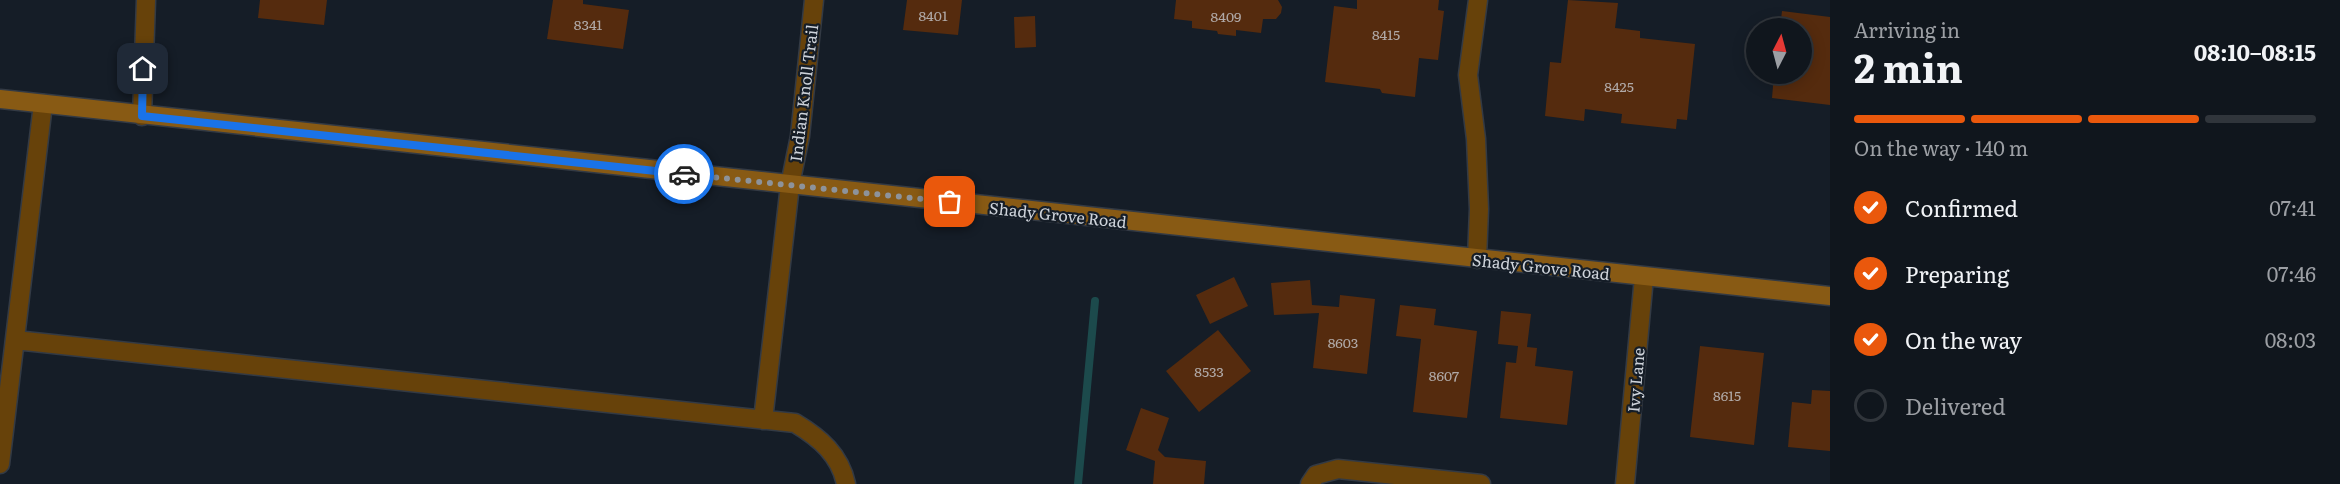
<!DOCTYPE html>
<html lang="en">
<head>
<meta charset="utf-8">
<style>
  body { margin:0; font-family:Literata,serif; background:#1e232a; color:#f1f3f6; height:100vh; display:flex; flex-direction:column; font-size:22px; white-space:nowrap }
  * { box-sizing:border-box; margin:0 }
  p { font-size:20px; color:#9c9fa4 }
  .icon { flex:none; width:33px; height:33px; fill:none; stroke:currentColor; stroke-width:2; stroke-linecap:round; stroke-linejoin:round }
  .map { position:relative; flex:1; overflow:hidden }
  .details { display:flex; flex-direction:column; background:#10161d; width:510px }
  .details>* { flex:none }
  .needle { width:39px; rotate:6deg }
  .tools { position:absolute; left:1746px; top:18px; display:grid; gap:12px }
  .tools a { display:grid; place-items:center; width:66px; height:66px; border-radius:50%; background:#10161d; box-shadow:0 3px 15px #0003,0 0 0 2px #30353b; font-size:30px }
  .pin { position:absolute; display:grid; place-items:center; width:51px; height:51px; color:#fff; margin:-26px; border-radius:12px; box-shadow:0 3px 9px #0006 }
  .courier { position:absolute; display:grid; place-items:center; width:60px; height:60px; margin:-30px; border:4px solid #1a73e8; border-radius:50%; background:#fff; color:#222; box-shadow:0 2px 8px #0007 }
  .summary em { font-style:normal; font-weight:700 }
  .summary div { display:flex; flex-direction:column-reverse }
  .summary { display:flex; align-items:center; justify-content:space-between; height:102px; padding:0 24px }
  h1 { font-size:39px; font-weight:700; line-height:45px }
  .bar { display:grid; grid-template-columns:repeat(4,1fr); gap:9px 6px; align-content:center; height:72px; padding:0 24px }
  .bar i { height:8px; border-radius:4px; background:#30353b }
  .bar .on { background:#ea580c }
  .bar p { grid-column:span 4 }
  ol { padding:0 24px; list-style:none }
  li { display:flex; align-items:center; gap:18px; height:66px }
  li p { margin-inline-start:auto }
  li .icon { padding:6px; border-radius:50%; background:#ea580c; color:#fff; stroke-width:4 }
  li:last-child { color:#9c9fa4 }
  li i { width:33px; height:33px; border:3px solid #30353b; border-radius:50% }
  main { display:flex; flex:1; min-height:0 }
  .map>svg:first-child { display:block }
</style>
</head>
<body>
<main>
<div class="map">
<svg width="1830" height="484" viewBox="0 0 1830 484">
  <rect width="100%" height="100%" fill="#151d27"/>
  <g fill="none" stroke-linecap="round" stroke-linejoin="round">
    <path stroke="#1c4a4c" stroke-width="8" d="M1078,484L1095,301"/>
  </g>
  <path fill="#552b0e" d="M260,0H327L324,25L258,18Z
    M553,0H583V4L629,10L623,49L547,39Z
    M907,0H962L958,35L903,30Z
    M1176,0H1278L1282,7L1281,13L1276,19H1263L1261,33L1236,30V36L1218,34L1217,31L1192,28V21L1174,19Z
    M1357,0H1439L1438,10L1444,11L1438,60L1419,58L1415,97L1382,93L1380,89L1325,82L1334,6L1357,9Z
    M1568,0L1618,3L1615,28L1640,31V38L1695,44L1687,120L1677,119L1676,129L1621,123L1622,114L1585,109L1584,121L1545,116L1550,62L1561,63Z
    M1782,11L1830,17V105L1772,98L1774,74H1802V28H1780Z
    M1035,16L1036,47L1015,48L1014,17Z
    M1234,277L1248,306L1210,324L1196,295Z
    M1310,280L1312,305L1339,307L1340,295L1375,299L1367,374L1313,368L1319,313L1274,315L1271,283Z
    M1400,305L1436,309L1434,325L1477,331L1467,418L1413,412L1421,339L1396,336Z
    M1501,311L1531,314L1527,347L1537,348L1535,366L1573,371L1567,425L1500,418L1506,362L1516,363L1518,346L1498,344Z
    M1218,330L1251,371L1199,412L1166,371Z
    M1700,346L1764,353L1754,445L1690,437Z
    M1812,390L1830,391V451L1788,447L1792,402L1811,404Z
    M1141,408L1169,418L1158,450L1165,457L1206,461L1204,484H1153L1155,461L1126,450Z"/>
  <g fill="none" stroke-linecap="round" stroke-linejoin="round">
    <defs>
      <path id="street" d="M142,116L146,0
        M1477,259L1479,209L1476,139L1468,75L1478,0
        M15,340L795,423C820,438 840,455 846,484
        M763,420L790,185L800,136L814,0
        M0,464L43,104
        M1310,484L1316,475L1338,469L1481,484
        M1625,484L1644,277"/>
      <path id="secondary" d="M0,99L1830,296"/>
    </defs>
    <use href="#street" stroke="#333a44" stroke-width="21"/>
    <use href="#secondary" stroke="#333a44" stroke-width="21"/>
    <use href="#street" stroke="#67420a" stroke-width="18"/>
    <use href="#secondary" stroke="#885a14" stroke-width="18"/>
  </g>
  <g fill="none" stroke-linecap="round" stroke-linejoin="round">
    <path stroke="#8d939b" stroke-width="6" stroke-dasharray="0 10.8" d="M684,174L950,202"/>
    <path stroke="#1a73e8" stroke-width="8" d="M143,69L142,116L684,174"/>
  </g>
  <g text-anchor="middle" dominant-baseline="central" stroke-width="4.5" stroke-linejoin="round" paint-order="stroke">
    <g font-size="14" fill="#b0a9a7">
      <text x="933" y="15">8401</text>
      <text x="1226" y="16">8409</text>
      <text x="588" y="24">8341</text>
      <text x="1386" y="34">8415</text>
      <text x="1619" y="86">8425</text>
      <text x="1343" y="342">8603</text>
      <text x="1209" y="371">8533</text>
      <text x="1444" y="375">8607</text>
      <text x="1727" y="395">8615</text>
    </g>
    <g font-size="16" fill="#ced3da" stroke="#151d27">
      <text transform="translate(803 93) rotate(-83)">Indian Knoll Trail</text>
      <text transform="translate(1058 214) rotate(6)">Shady Grove Road</text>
      <text transform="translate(1541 266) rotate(6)">Shady Grove Road</text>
      <text transform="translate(1635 380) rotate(-85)">Ivy Lane</text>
    </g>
  </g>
</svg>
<div class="tools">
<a><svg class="needle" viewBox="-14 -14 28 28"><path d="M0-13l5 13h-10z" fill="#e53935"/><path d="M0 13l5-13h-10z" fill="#9c9fa4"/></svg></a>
</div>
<div class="pin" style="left:950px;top:202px;background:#ea580c"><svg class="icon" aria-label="bag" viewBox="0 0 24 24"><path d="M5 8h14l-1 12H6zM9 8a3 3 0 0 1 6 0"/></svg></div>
<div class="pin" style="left:143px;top:69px;background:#1f2937"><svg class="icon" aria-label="home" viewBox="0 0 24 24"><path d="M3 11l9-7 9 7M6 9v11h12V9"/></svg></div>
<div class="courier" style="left:684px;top:174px"><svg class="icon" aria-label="car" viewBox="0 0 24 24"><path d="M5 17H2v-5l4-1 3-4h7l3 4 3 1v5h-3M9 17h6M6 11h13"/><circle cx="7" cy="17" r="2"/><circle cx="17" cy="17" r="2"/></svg></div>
</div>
<section class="details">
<div class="summary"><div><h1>2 min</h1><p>Arriving in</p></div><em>08:10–08:15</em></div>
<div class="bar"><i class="on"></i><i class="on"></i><i class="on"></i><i></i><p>On the way · 140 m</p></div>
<ol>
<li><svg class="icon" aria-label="check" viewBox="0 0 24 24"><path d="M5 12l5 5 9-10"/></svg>Confirmed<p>07:41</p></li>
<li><svg class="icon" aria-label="check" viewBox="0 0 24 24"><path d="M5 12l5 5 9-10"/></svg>Preparing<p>07:46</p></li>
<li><svg class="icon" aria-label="check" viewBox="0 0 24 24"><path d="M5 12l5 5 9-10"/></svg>On the way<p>08:03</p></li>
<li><i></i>Delivered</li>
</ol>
</section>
</main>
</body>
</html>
